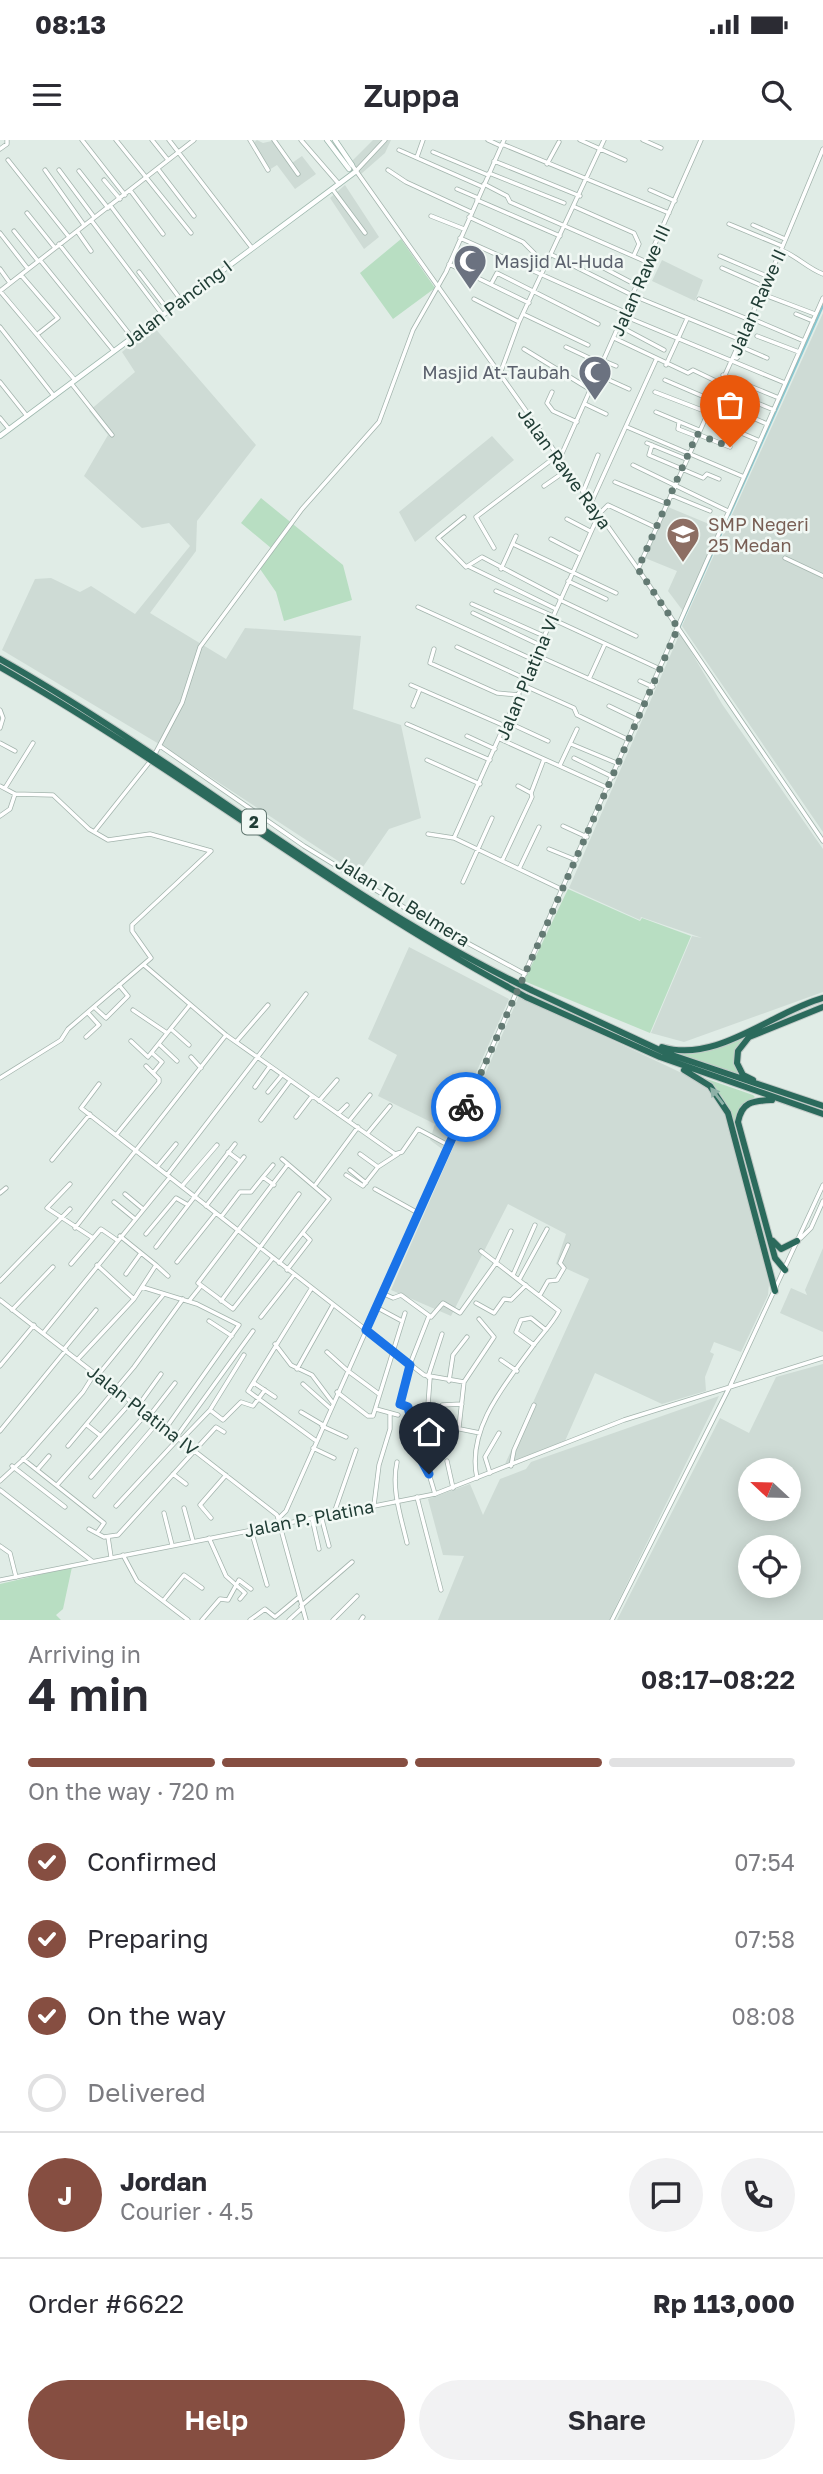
<!DOCTYPE html>
<html lang="en">
<head>
<meta charset="utf-8">
<style>
  body { margin:0; font-family:"Golos Text",sans-serif; background:#f2f2f3; color:#2b2b33; height:100vh; display:flex; flex-direction:column; font-size:26px; white-space:nowrap }
  * { box-sizing:border-box; margin:0 }
  p { font-size:23px; color:#7c7c81 }
  .icon { flex:none; width:38px; height:38px; fill:none; stroke:currentColor; stroke-width:2; stroke-linecap:round; stroke-linejoin:round }
  .map { position:relative; height:1480px; overflow:hidden }
  .drawer { display:flex; flex-direction:column; background:#fff; flex:1 }
  .drawer>* { flex:none }
  .needle { width:46px; rotate:292deg }
  .fabs { position:absolute; left:738px; top:1318px; display:grid; gap:14px }
  .fabs a { display:grid; place-items:center; width:63px; height:63px; border-radius:50%; background:#fff; box-shadow:0 4px 18px #0003; font-size:35px }
  .pin { position:absolute; display:grid; place-items:center; width:60px; height:60px; color:#fff; margin:-72px -30px; border-radius:50% 50% 50% 0; rotate:-45deg; box-shadow:0 0 7px #0007 }
  .pin .icon { rotate:45deg }
  .courier { position:absolute; display:grid; place-items:center; width:70px; height:70px; margin:-35px; border:5px solid #1a73e8; border-radius:50%; background:#fff; color:#222; box-shadow:0 2px 9px #0007 }
  .summary em { font-style:normal; font-weight:600 }
  .summary div { display:flex; flex-direction:column-reverse }
  .summary { display:flex; align-items:center; justify-content:space-between; height:119px; padding:0 28px }
  h1 { font-size:46px; font-weight:600; line-height:52px }
  .bar { display:grid; grid-template-columns:repeat(4,1fr); gap:10px 7px; align-content:center; height:84px; padding:0 28px }
  .bar i { height:9px; border-radius:5px; background:#e1e1e2 }
  .bar .on { background:#864e41 }
  .bar p { grid-column:span 4 }
  .line { display:flex; align-items:center; gap:18px; padding:0 28px; border-top:2px solid #e1e1e2 }
  .line div { flex:1 }
  .round { display:grid; place-items:center; flex:none; width:74px; height:74px; border-radius:37px; background:#f2f2f3 }
  ol { padding:0 28px; list-style:none }
  li { display:flex; align-items:center; gap:21px; height:77px }
  li p { margin-inline-start:auto }
  li .icon { padding:7px; border-radius:50%; background:#864e41; color:#fff; stroke-width:4 }
  li:last-child { color:#7c7c81 }
  li i { width:38px; height:38px; border:4px solid #e1e1e2; border-radius:50% }
  .cta { display:flex; gap:14px; margin-top:auto; padding:14px 28px }
  .cta a { flex:1; height:80px; border-radius:42px; background:#864e41; color:#fff; font-size:28px; font-weight:600; line-height:80px; text-align:center }
  .cta a+a { background:#f2f2f3; color:#2b2b33 }
  .status { display:flex; justify-content:space-between; align-items:center; height:49px; padding:0 35px; background:#fff; direction:ltr }
  .status svg { height:19px; fill:currentColor }
  header { display:flex; justify-content:space-between; align-items:center; height:91px; padding:0 28px; background:#fff; font-size:32px; font-weight:600 }
  .map>svg:first-child { display:block }
</style>
</head>
<body>
<div class="status"><b>08:13</b><svg viewBox="0 0 49 12"><path d="M0 12V9h3v3zM5 12V6h3v6zM10 12V3h3v9zM15 12V0h3v12zM26 1h20v11H26zM47 4h2v5h-2z"/></svg></div>
<header><svg class="icon" aria-label="menu" viewBox="0 0 24 24"><path d="M4 6h16M4 12h16M4 18h16"/></svg>Zuppa<svg class="icon" aria-label="search" viewBox="0 0 24 24"><circle cx="10" cy="10" r="6"/><path d="M15 15l6 6"/></svg></header>
<div class="map">
<svg width="823" height="1480" viewBox="0 0 823 1480">
  <rect width="100%" height="100%" fill="#e0ece6"/>
  <path fill="#cedbd5" fill-rule="evenodd" d="M257,0L263,3L276,0L292,23L302,16L316,34L295,49L277,25L269,30L251,5Z
    M373,0H391L385,13L361,34L352,21Z
    M345,45L379,97L364,109L330,58Z
    M662,120L703,140L695,161L652,141Z
    M823,173V692L682,486Z
    M153,186L256,305L197,381L196,411L150,473L226,519L245,488L361,496L353,569L401,585L421,678L389,689L358,734L169,610L2,510L35,439L51,438L80,452L91,446L135,474L190,406L169,383L142,388L84,336L108,295L89,271L135,232L122,212Z
    M492,296L514,320L415,402L399,372Z
    M668,367L721,389L683,471L668,451L677,431L645,418Z
    M680,493L722,564L823,709V852L684,902L651,893L692,796L702,798L641,777L640,780L569,748Z
    M409,807L509,859L442,1009L430,1000L435,984L378,956L397,915L368,899Z
    M519,856L705,944L729,979L769,1144L768,1155L741,1212L714,1202L710,1212L714,1214L705,1237L706,1251L662,1264L595,1233L565,1301L505,1324L589,1139L556,1124L566,1094L508,1064L451,1176L391,1150Z
    M823,1108V1192L780,1173L791,1148L807,1155L805,1150Z
    M823,1224V1480H617L720,1278L749,1293L776,1237ZM751,1330H789V1368H751ZM751,1407H789V1446H751Z
    M719,1256L609,1480H438L464,1416L443,1415L428,1359L470,1344L483,1375L500,1339L526,1329L531,1322Z"/>
  <path fill="#b8dec2" d="M401,99L435,148L393,179L360,133Z
    M261,358L343,425L352,460L284,481L276,452L258,426L271,408L241,383Z
    M568,749L640,781L642,778L691,796L650,893L524,841Z
    M748,895C732,909 730,921 742,938L676,913L695,912Z
    M704,938L753,955L755,957L740,967L734,984L722,957Z
    M72,1427L63,1469L56,1475L61,1480H0V1444Z"/>
  <g fill="none" stroke-linecap="round" stroke-linejoin="round">
    <path stroke="#86c8d3" stroke-width="2" d="M675,497L823,166"/>
    <defs>
      <path id="minor" d="M82,0L125,55
        M116,0L191,93
        M152,0L168,20
        M169,0L252,108
        M250,0L268,30
        M274,0L298,34
        M301,0L339,44
        M488,0L501,6
        M580,0L625,20
        M643,0L661,8
        M502,4L669,73
        M0,9L7,4V0
        M399,10L483,47
        M433,12L488,35
        M417,17L423,0
        M8,20L69,97
        M494,21L580,56
        M547,24L559,2
        M158,29L194,76
        M45,30L84,85
        M59,30L94,77
        M388,30L406,42L471,72
        M79,31L108,68
        M356,31L385,0
        M489,33L564,63
        M104,40L120,59
        M484,44L507,56L510,62L649,123
        M457,49L478,58
        M130,50L163,94
        M333,50L365,93
        M650,50L675,61
        M477,60L560,96
        M110,65L181,160
        M575,67L634,93L639,104L634,115
        M27,73L55,108
        M431,76L464,89
        M469,77L523,102L536,115
        M91,80L162,174
        M729,84L782,106
        M753,85L785,99
        M14,91L38,121
        M77,91L91,111
        M0,93L28,129
        M460,98L625,172
        M59,104L131,196
        M781,110C797,116 807,128 823,134
        M552,115L634,156L741,200
        M720,116L769,137
        M40,120L113,210
        M449,124L529,163
        M600,126L638,146
        M722,128L765,147
        M0,129L10,143
        M139,132L168,170
        M21,135L58,178L39,193
        M491,144L497,133L598,184
        M0,151L194,0
        M0,151L75,240
        M762,154L815,174
        M474,159L519,182
        M699,159L750,180
        M523,174L588,205
        M796,174L813,181
        M624,176L785,243
        M757,181L804,201
        M619,186L664,210
        M0,187L54,256
        M757,196L799,212
        M614,198L688,233L693,230L720,243
        M566,207L602,224
        M524,209L591,250
        M733,217L737,218L744,208L767,218
        M604,221L616,226
        M666,225L687,179
        M500,234L519,182L604,0
        M598,235L629,249
        M723,235L779,258
        M665,240L767,284
        M0,242L27,276
        M71,243L112,295
        M718,247L774,270
        M552,252L547,263L553,271L577,282
        M655,252L707,272
        M585,264L606,274
        M656,272L699,290
        M0,278L9,289
        M679,283L678,289L696,296
        M725,286L760,301
        M627,287L744,337
        M697,294L730,307
        M647,303L686,319
        M652,305L649,315L703,338L707,334L719,339
        M560,318L701,0
        M633,325L728,371
        M615,342L668,364
        M544,346L567,330
        M583,352L598,315
        M671,355L710,371
        M591,363L656,220
        M464,377L438,398L466,427L482,417L560,458
        M567,379L590,391
        M551,399L580,414
        M515,405L616,453
        M494,408L476,377L558,315
        M785,418L823,436
        M470,427L556,469
        M501,429L516,396
        M638,429L781,110L823,9
        M568,441L606,459
        M496,451L553,476
        M560,460L636,496
        M472,464L544,496
        M418,467L534,520
        M473,473L540,505
        M552,479L660,529
        M457,507L526,539
        M434,509L430,523L497,553L519,555
        M536,515L645,564
        M589,539L605,504
        M640,541L653,547
        M411,545L505,586
        M523,545L574,568L577,575L629,600
        M413,566L420,549
        M609,566L638,580
        M507,582L548,601
        M407,584L490,620
        M0,588L3,578L0,570
        M467,596L495,609
        M500,599L544,619L531,653
        M0,603L15,611
        M571,604L619,624
        M160,606L304,706L423,779L525,834
        M156,612L182,563L200,507L302,369L379,282L413,190L446,132L504,0
        M574,618L613,637
        M544,619L608,648
        M427,620L480,644
        M560,625L577,589
        M0,646L15,654L53,655L89,689L108,700L150,694L211,711L132,785V791L151,818L68,889L61,900L0,938
        M5,648L33,603
        M0,676L10,669L15,654
        M563,686L587,697
        M94,692L148,624
        M428,694L454,698L563,750
        M454,698L599,374L608,365L657,388
        M549,709L576,720
        M502,721L532,657L531,653L518,646
        M519,729L539,687
        M463,742L492,678
        M144,825L226,895L395,1014L402,1012L418,989L448,1005
        M520,844L823,158
        M94,867L106,878L128,856L119,845
        M133,870L167,893
        M171,889L189,905
        M86,897L99,885L88,873
        M131,901L148,917L189,866
        M236,902L268,865
        M159,904L177,921
        M152,913L162,922L153,933
        M191,917L201,928
        M99,944L81,968L424,1235L464,1242
        M255,947L270,926
        M268,952L282,935
        M319,961L337,940
        M338,974L347,965
        M296,977L312,956
        M261,980L290,941
        M349,981L370,955
        M367,994L390,966
        M116,995L159,942V939L146,926
        M228,1012L240,1021
        M360,1014L378,1027
        M52,1020L90,974
        M273,1025L263,1037L274,1045
        M157,1027L176,1004
        M350,1030L366,1043
        M167,1035L306,854
        M346,1035L363,1046L378,1027L398,1014
        M70,1044L47,1068L93,1098
        M316,1044L358,987
        M182,1046L217,1005
        M375,1049L418,1073
        M0,1053L6,1048
        M125,1054L143,1069
        M114,1062L135,1079
        M206,1066L244,1017
        M221,1077L240,1052H251L263,1037
        M75,1088L226,895
        M146,1094L176,1058L188,1065
        M156,1107L235,1004
        M272,1119L233,1169L198,1143L288,1024
        M177,1122L216,1073
        M279,1123L329,1059L282,1019
        M71,1124L101,1089L117,1100
        M97,1125L134,1159
        M156,1125L168,1136
        M287,1130L310,1100L304,1094
        M126,1134L141,1113
        M513,1135L535,1085
        M519,1140L547,1089
        M0,1141L70,1069
        M142,1147L197,1164L239,1185L166,1288
        M311,1149L248,1251L315,1300
        M382,1153L393,1158L401,1155L431,1177L443,1163L460,1173L496,1123L511,1091
        M540,1155L548,1141L557,1140L564,1128L560,1123L568,1105
        M0,1160L277,1375L306,1480
        M189,1161L201,1146
        M221,1161L299,1054
        M476,1163L494,1173L504,1159L511,1160L526,1145
        M376,1167L402,1181
        M12,1170L53,1127
        M429,1176L407,1232L400,1262L408,1267L422,1321L429,1334L435,1354
        M261,1177L294,1135
        M209,1181L232,1196
        M44,1192L170,1037
        M275,1204L291,1225L312,1235L333,1263
        M534,1205L516,1192L521,1180L531,1178L546,1190
        M64,1209L96,1170
        M327,1212L348,1231L379,1254
        M78,1219L134,1159L156,1125L120,1096
        M501,1220L517,1231
        M0,1226L34,1185
        M297,1229L333,1165
        M98,1235L164,1154
        M428,1237L442,1194
        M430,1238L428,1265L437,1320
        M449,1241L453,1215L467,1197
        M254,1243L275,1257
        M303,1244L330,1268
        M337,1252L368,1276H373L405,1173
        M442,1265L462,1264
        M138,1266L161,1234
        M376,1269L398,1275
        M210,1270L223,1280L241,1262L253,1266L265,1250
        M301,1272L323,1285
        M150,1275L175,1243
        M87,1285L101,1296
        M322,1286L346,1297
        M459,1287L464,1242L494,1197L479,1179
        M0,1291L66,1210
        M450,1292V1287L480,1293
        M177,1296L253,1191
        M181,1300L210,1270L244,1215
        M68,1306L134,1227L183,1159
        M313,1308L334,1318
        M23,1319L104,1383L97,1393
        M447,1321L453,1348
        M397,1322C391,1349 401,1377 407,1403
        M12,1326L65,1367
        M511,1326L514,1310L534,1265
        M37,1330L49,1316
        M490,1333L485,1317L499,1293
        M173,1334L186,1344
        M91,1337L147,1273
        M477,1338C466,1289 506,1243 533,1206C542,1194 553,1183 559,1171L481,1111
        M0,1341L27,1316L83,1252L95,1233
        M57,1345L132,1261
        M0,1350L92,1421
        M95,1356L158,1282
        M417,1357L441,1450
        M374,1365L379,1325L390,1289V1273
        M116,1366L179,1298
        M184,1368L193,1401
        M164,1373L172,1405
        M334,1373L356,1310
        M321,1376L329,1406
        M211,1378L200,1365L226,1335
        M279,1378L286,1371L517,851
        M312,1378L319,1409
        M89,1389L104,1397L118,1395L216,1287L224,1292
        M251,1390L267,1445
        M108,1397L111,1417
        M209,1398L226,1436L245,1453L240,1459
        M0,1406L10,1413L16,1437
        M123,1415L137,1441L188,1480
        M163,1461L184,1435L202,1448
        M301,1466L352,1422
        M202,1480L220,1459L228,1460L239,1440L251,1449
        M250,1480L265,1469L275,1477L299,1457
        M289,1480L302,1468
        M333,1480L357,1456
        M361,1480L363,1477"/>
      <path id="tertiary" d="M352,25L638,429L823,701
        M801,1098L811,1088L823,1061
        M0,1440L435,1354L624,1280L823,1218
        M612,1480L730,1246L823,1045"/>
      <path id="secondary" d="M327,0L349,29
        M335,0L352,25
        M0,296L355,32"/>
      <path id="motorway" d="M0,519C175,618 331,750 511,840
        M0,527C174,626 332,751 508,847
        M531,850L666,913L823,966
        M526,857L660,917L823,974
        M662,907C717,924 772,872 823,858
        M684,930L710,946L728,973L775,1151
        M753,940L743,935L737,923L738,911L749,897L823,867
        M772,960C753,961 742,961 738,982L775,1118L785,1130
        M773,1101L781,1109L797,1101"/>
    </defs>
    <use href="#minor" stroke="#a3b4ad" stroke-width="5"/>
    <use href="#tertiary" stroke="#a3b4ad" stroke-width="5"/>
    <use href="#secondary" stroke="#9eb8ae" stroke-width="6"/>
    <use href="#motorway" stroke="#c1c9c6" stroke-width="8"/>
    <use href="#minor" stroke="#fff" stroke-width="3.5"/>
    <use href="#tertiary" stroke="#fff" stroke-width="3.5"/>
    <use href="#secondary" stroke="#fff" stroke-width="4.5"/>
    <use href="#motorway" stroke="#2b6a5c" stroke-width="6"/>
    <defs>
      <path id="motorway-bridge" d="M511,840L531,850
        M508,847L526,857"/>
    </defs>
    <use href="#motorway-bridge" stroke="#c1c9c6" stroke-width="8" stroke-linecap="butt"/>
    <use href="#motorway-bridge" stroke="#2b6a5c" stroke-width="6"/>
  </g>
  <defs><path id="oneway-solid" d="M-6-.8H1V-3.2L6.5 0L1 3.2V.8H-6Z" transform="scale(1.75)"/></defs>
  <use fill="#8eb1a8" href="#oneway-solid" transform="translate(717 956) rotate(-127)"/>
  <g fill="none" stroke-linecap="round" stroke-linejoin="round">
    <path stroke="#637a73" stroke-width="7" stroke-dasharray="0 12.6" d="M466,967L678,488L638,429L697,294L730,307"/>
    <path stroke="#1a73e8" stroke-width="9" d="M429,1334L422,1321L408,1267L400,1264L410,1225L366,1190L466,967"/>
  </g>
  <defs>
    <symbol id="mosque-pin" viewBox="-11 -11 22 30"><path d="M0 17L-7.5 6A9.5 9.5 0 1 1 7.5 6Z" fill="#6b7280" stroke="#f1f8f4"/><path d="M3.5-4.9A6 6 0 1 0 3.5 4.9A5 5 0 1 1 3.5-4.9Z" fill="#fff"/></symbol>
    <symbol id="school-pin" viewBox="-11 -11 22 30"><path d="M0 17L-7.5 6A9.5 9.5 0 1 1 7.5 6Z" fill="#8d6e63" stroke="#f1f8f4"/><path d="M0-5L7-2L0 1L-7-2ZM-4 1L0 2.5L4 1V4Q0 6-4 4Z" fill="#fff"/></symbol>
  </defs>
  <g fill-rule="evenodd">
    <use href="#mosque-pin" x="451" y="102" width="38" height="52"/>
    <use href="#mosque-pin" x="576" y="213" width="38" height="52"/>
    <use href="#school-pin" x="664" y="375" width="38" height="52"/>
  </g>
  <g text-anchor="middle" dominant-baseline="central" stroke-width="5" stroke-linejoin="round" paint-order="stroke">
    <rect fill="#f1f8f4" stroke="#5f756e" stroke-width="2" x="242" y="669.5" width="24" height="25" rx="5"/>
    <g font-size="16" font-weight="bold" fill="#203d35">
      <text x="254" y="682">2</text>
    </g>
    <g font-size="18" fill="#5b616d" stroke="#f1f8f4" text-anchor="start">
      <text x="494" y="121">Masjid Al-Huda</text>
      <text x="570" y="232" text-anchor="end">Masjid At-Taubah</text>
    </g>
    <g font-size="18" fill="#203d35" stroke="#f1f8f4">
      <text transform="translate(640 140) rotate(-66)">Jalan Rawe III</text>
      <text transform="translate(757 162) rotate(-66)">Jalan Rawe II</text>
      <text transform="translate(177 163) rotate(-37)">Jalan Pancing I</text>
      <text transform="translate(565 328) rotate(54)">Jalan Rawe Raya</text>
      <text transform="translate(527 537) rotate(-67)">Jalan Platina VI</text>
      <text transform="translate(403 761) rotate(32)">Jalan Tol Belmera</text>
      <text transform="translate(143 1270) rotate(38)">Jalan Platina IV</text>
      <text transform="translate(309 1378) rotate(-11)">Jalan P. Platina</text>
    </g>
    <g font-size="18" fill="#785e54" stroke="#f1f8f4" text-anchor="start">
      <text x="708" y="384">SMP Negeri<tspan x="708" dy="21">25 Medan</tspan></text>
    </g>
  </g>
</svg>
<div class="fabs">
<a><svg class="needle" viewBox="-14 -14 28 28"><path d="M0-13l5 13h-10z" fill="#e53935"/><path d="M0 13l5-13h-10z" fill="#7c7c81"/></svg></a>
<a><svg class="icon" aria-label="locate" viewBox="0 0 24 24"><circle cx="12" cy="12" r="6"/><path d="M12 2v4M12 18v4M2 12h4M18 12h4"/></svg></a>
</div>
<div class="pin" style="left:730px;top:307px;background:#ea580c"><svg class="icon" aria-label="bag" viewBox="0 0 24 24"><path d="M5 8h14l-1 12H6zM9 8a3 3 0 0 1 6 0"/></svg></div>
<div class="pin" style="left:429px;top:1334px;background:#1f2937"><svg class="icon" aria-label="home" viewBox="0 0 24 24"><path d="M3 11l9-7 9 7M6 9v11h12V9"/></svg></div>
<div class="courier" style="left:466px;top:967px"><svg class="icon" aria-label="bike" viewBox="0 0 24 24"><circle cx="6" cy="16" r="4"/><circle cx="18" cy="16" r="4"/><path d="M6 16l4-8h5l3 8M10 8l3 8H6M13 5h3"/></svg></div>
</div>
<section class="drawer">
<div class="summary"><div><h1>4 min</h1><p>Arriving in</p></div><em>08:17–08:22</em></div>
<div class="bar"><i class="on"></i><i class="on"></i><i class="on"></i><i></i><p>On the way · 720 m</p></div>
<ol>
<li><svg class="icon" aria-label="check" viewBox="0 0 24 24"><path d="M5 12l5 5 9-10"/></svg>Confirmed<p>07:54</p></li>
<li><svg class="icon" aria-label="check" viewBox="0 0 24 24"><path d="M5 12l5 5 9-10"/></svg>Preparing<p>07:58</p></li>
<li><svg class="icon" aria-label="check" viewBox="0 0 24 24"><path d="M5 12l5 5 9-10"/></svg>On the way<p>08:08</p></li>
<li><i></i>Delivered</li>
</ol>
<div class="line" style="height:126px"><b class="round" style="background:#864e41;color:#fff">J</b><div><b>Jordan</b><p>Courier · 4.5</p></div><a class="round"><svg class="icon" aria-label="chat" viewBox="0 0 24 24"><path d="M4 5h16v11H9l-5 4z"/></svg></a><a class="round"><svg class="icon" aria-label="phone" viewBox="0 0 24 24"><path d="M5 4h4l2 5-3 2q2 4 5 5l2-3 5 2v4C11 20 4 13 5 4z"/></svg></a></div>
<div class="line" style="height:91px"><div>Order #6622</div><b>Rp 113,000</b></div>
<div class="cta"><a>Help</a><a>Share</a></div>
</section>
</body>
</html>
